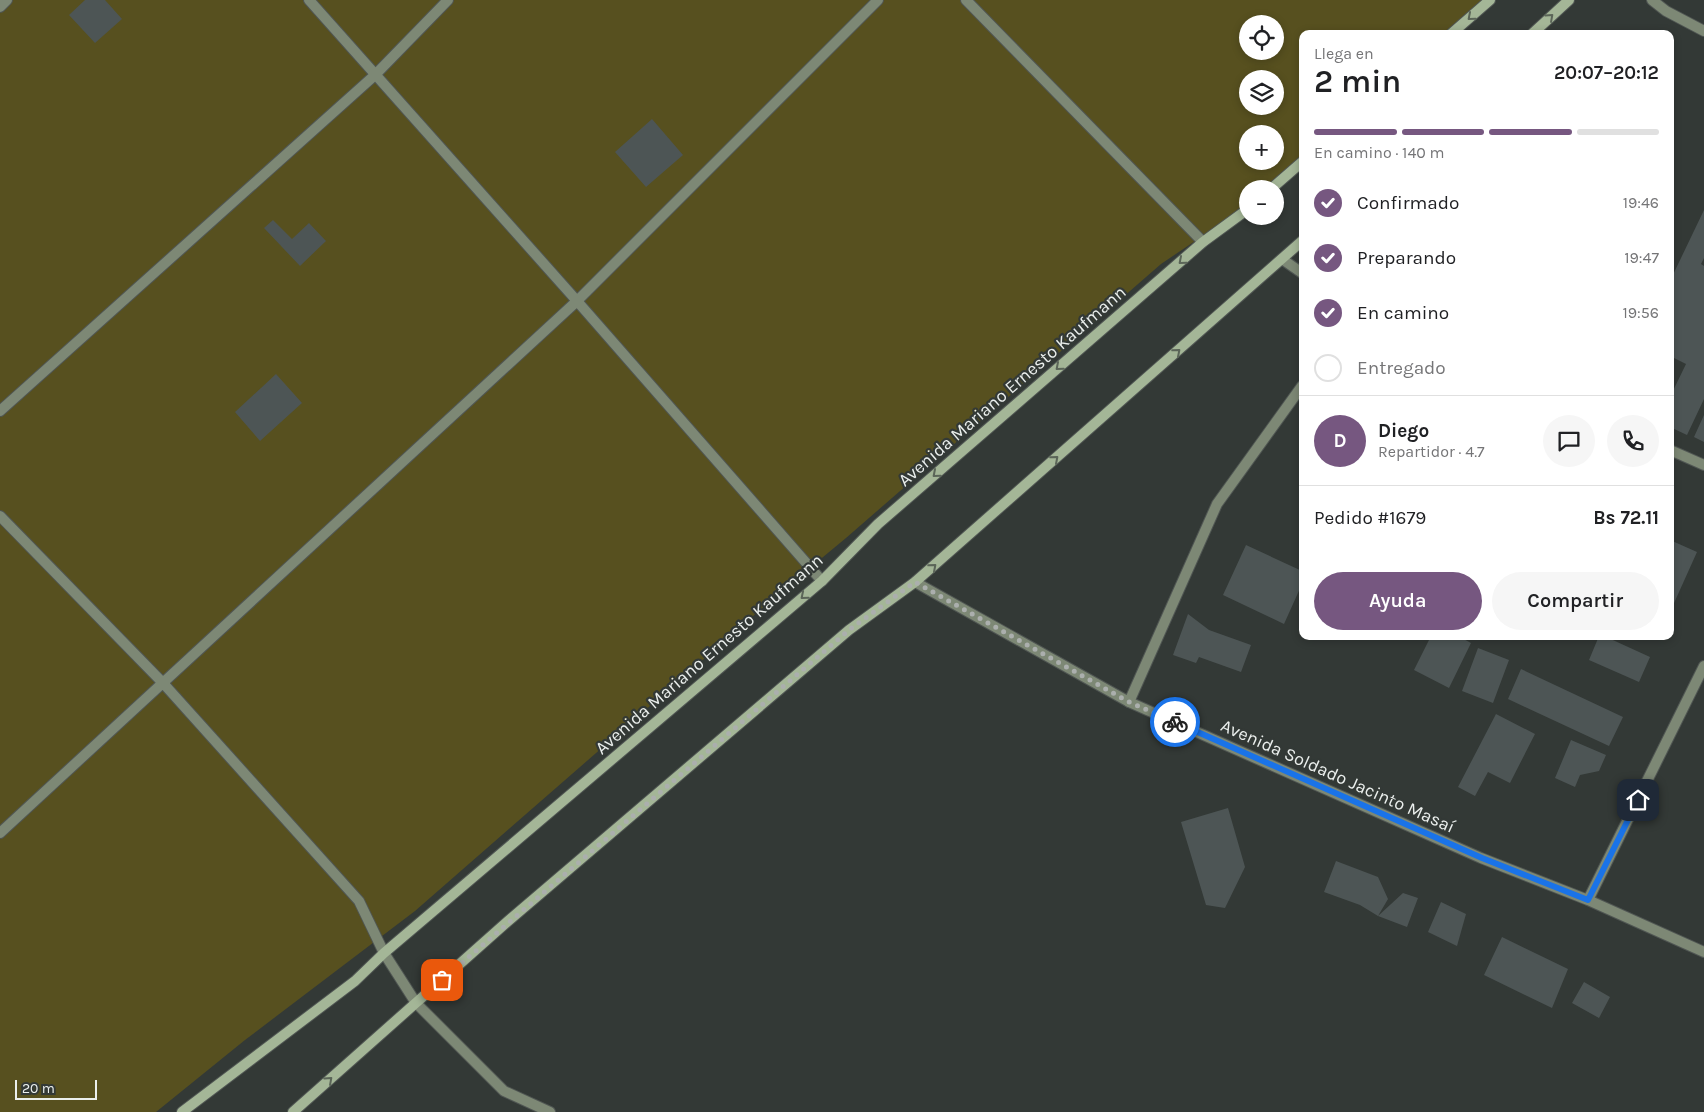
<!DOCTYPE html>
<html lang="es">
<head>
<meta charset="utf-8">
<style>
  body { margin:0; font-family:Karla,sans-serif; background:#f6f6f6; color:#202124; height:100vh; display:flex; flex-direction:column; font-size:19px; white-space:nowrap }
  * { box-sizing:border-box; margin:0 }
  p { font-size:16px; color:#757577 }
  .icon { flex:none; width:28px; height:28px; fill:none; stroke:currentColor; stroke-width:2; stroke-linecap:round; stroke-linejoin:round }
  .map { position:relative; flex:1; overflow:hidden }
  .sheet { position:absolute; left:1299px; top:30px; width:375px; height:610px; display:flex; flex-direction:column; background:#fff; border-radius:10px; box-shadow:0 2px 8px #0003 }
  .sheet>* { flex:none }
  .tools { position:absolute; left:1239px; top:15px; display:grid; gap:10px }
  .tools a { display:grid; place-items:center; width:45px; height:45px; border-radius:50%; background:#fff; box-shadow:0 2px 8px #0003; font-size:25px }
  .scale { position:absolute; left:15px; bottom:12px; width:82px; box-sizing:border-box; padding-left:5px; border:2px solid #ebefed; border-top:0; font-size:14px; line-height:18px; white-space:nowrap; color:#ebefed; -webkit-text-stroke:4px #333936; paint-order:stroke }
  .pin { position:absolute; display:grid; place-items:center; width:42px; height:42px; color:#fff; margin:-21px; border-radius:10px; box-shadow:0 2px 8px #0006 }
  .courier { position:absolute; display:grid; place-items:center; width:50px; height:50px; margin:-25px; border:4px solid #1a73e8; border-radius:50%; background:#fff; color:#222; box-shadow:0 1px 6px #0007 }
  .head em { font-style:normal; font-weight:600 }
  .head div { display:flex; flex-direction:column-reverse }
  .head { display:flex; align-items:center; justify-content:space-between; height:85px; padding:0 15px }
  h1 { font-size:32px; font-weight:600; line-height:38px }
  .bar { display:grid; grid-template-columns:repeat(4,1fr); gap:8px 5px; align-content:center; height:60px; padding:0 15px }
  .bar i { height:6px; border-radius:4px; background:#e0e0e0 }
  .bar .on { background:#765780 }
  .bar p { grid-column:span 4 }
  .line { display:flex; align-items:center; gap:12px; padding:0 15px; border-top:1px solid #e0e0e0 }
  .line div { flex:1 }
  .round { display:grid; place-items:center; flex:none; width:52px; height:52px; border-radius:26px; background:#f6f6f6 }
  ol { padding:0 15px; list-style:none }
  li { display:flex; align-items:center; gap:15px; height:55px }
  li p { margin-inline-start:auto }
  li .icon { padding:5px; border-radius:50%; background:#765780; color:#fff; stroke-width:4 }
  li:last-child { color:#757577 }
  li i { width:28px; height:28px; border:2px solid #e0e0e0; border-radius:50% }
  .button { display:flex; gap:10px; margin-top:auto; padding:10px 15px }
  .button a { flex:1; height:58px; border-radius:30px; background:#765780; color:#fff; font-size:20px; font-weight:600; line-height:58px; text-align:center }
  .button a+a { background:#f6f6f6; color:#202124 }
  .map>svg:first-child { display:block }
</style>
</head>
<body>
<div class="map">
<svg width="1704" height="1112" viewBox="0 0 1704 1112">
  <rect width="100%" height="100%" fill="#333936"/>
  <path fill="#57501f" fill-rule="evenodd" d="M0,0H1491L1452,34H1302V163L1272,189H1248L1247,206L1161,264L846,538L776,596L415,911L245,1040L156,1112H0ZM1248,24H1275V51H1248ZM1248,79H1275V106H1248ZM1248,134H1275V161H1248Z"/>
  <path fill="#4d5555" d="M85,0H105L122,19L95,43L69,15Z
    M652,119L683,155L646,187L615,152Z
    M1704,210V258L1701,264L1704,266V399L1687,435L1670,427V397L1686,364L1670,356V281Z
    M273,220L292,239L309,223L326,241L300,266L264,228Z
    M276,374L302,403L260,441L235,412Z
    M1704,415V442L1694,437Z
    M1670,540L1697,552L1670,612Z
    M1246,545L1302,571V584L1284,624L1223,595Z
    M1188,614L1209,630L1251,645L1241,672L1199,657L1196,663L1173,655Z
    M1431,636H1458L1471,643L1449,688L1414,670Z
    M1599,636H1604L1650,657L1639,682L1589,660Z
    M1478,648L1509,660L1493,703L1462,691Z
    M1521,669L1623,717L1609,746L1508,699Z
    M1496,714L1535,734L1510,783L1488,772L1475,796L1458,787Z
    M1571,740L1606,755L1599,771L1580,775L1575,787L1555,778Z
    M1228,808L1245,867L1225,908L1206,905L1181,822Z
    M1336,861L1378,877L1388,899L1378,916L1360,905L1324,892Z
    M1403,893L1418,898L1407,927L1378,916Z
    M1441,902L1466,914L1457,946L1428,932Z
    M1502,937L1568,969L1552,1008L1484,975Z
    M1584,982L1610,997L1599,1018L1572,1003Z"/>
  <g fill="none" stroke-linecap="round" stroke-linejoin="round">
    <defs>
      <path id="lane" d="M1129,702L1217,504L1302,386"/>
      <path id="street" d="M309,0L577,301L822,581
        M966,0L1203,242
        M1652,0L1666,11L1704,31
        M0,7L7,0
        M1282,259L1302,273
        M0,411L375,75L448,0
        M1670,450L1704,465
        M0,516L163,683L359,901L384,953L416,1003L504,1091L550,1112
        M915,582L1129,702L1481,858L1588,900L1704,952
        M0,833L577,301L878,0
        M1588,900L1704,666"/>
      <path id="secondary" d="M1451,34L1490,0
        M1532,34L1569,0
        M1271,189L1302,162
        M182,1112L355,981L384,953L822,581L878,524L1203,242L1248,209
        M293,1112L507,922L849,630L915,582L1302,241"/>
    </defs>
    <use href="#lane" stroke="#505653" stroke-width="12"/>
    <use href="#street" stroke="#505653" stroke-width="12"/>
    <use href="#secondary" stroke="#505653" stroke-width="12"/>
    <use href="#lane" stroke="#7d8875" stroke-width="10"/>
    <use href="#street" stroke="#7d8875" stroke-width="10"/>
    <use href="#secondary" stroke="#a4b697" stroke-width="10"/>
  </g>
  <defs><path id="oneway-chevron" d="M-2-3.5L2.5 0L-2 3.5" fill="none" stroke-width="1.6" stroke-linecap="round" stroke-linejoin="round" transform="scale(1.25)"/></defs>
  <g stroke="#5b6558">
    <use href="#oneway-chevron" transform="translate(1471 17) rotate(139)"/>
    <use href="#oneway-chevron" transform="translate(1550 17) rotate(-42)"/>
    <use href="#oneway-chevron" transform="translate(1182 261) rotate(139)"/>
    <use href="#oneway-chevron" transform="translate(1177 352) rotate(-41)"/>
    <use href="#oneway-chevron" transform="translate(1059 367) rotate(139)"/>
    <use href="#oneway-chevron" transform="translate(1055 459) rotate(-41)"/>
    <use href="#oneway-chevron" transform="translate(936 474) rotate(139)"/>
    <use href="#oneway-chevron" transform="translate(933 567) rotate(-41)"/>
    <use href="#oneway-chevron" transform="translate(804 596) rotate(140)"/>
    <use href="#oneway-chevron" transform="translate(329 1080) rotate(-42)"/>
  </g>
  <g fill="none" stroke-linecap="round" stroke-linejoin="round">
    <path stroke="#abafad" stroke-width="5" stroke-dasharray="0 9" d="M442,980L849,630L915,582L1129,702L1175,722"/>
    <path stroke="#1a73e8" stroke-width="6" d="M1175,722L1482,858L1588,900L1638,800"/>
  </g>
  <g text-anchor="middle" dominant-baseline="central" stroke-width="4.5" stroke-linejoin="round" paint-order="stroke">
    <g font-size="18" fill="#ebefed" stroke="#333936">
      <text transform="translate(1012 386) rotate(-41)">Avenida Mariano Ernesto Kaufmann</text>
      <text transform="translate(709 654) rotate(-41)">Avenida Mariano Ernesto Kaufmann</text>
      <text transform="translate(1338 776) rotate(24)">Avenida Soldado Jacinto Masaí</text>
    </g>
  </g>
</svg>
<div class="tools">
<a><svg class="icon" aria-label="locate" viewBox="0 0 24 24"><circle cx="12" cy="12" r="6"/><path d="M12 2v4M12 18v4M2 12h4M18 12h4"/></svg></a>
<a><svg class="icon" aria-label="layers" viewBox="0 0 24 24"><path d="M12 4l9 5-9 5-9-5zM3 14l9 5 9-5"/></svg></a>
<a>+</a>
<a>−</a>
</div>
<div class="scale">20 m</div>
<div class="pin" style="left:442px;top:980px;background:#ea580c"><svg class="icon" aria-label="bag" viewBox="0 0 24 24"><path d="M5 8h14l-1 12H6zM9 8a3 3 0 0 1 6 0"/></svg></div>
<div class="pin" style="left:1638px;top:800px;background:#1f2937"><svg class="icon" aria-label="home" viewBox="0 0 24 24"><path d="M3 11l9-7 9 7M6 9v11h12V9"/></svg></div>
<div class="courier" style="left:1175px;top:722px"><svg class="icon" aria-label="bike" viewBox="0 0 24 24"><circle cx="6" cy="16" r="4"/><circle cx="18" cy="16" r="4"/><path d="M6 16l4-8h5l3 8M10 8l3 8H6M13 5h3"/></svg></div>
<section class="sheet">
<div class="head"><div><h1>2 min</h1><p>Llega en</p></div><em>20:07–20:12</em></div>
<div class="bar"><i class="on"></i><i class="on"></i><i class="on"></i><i></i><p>En camino · 140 m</p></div>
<ol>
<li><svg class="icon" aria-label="check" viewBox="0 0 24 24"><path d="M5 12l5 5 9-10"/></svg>Confirmado<p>19:46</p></li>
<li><svg class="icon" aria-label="check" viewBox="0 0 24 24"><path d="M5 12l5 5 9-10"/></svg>Preparando<p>19:47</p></li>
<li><svg class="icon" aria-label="check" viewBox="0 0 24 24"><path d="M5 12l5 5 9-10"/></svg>En camino<p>19:56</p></li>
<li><i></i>Entregado</li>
</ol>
<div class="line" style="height:90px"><b class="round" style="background:#765780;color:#fff">D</b><div><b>Diego</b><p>Repartidor · 4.7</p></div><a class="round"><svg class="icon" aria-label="chat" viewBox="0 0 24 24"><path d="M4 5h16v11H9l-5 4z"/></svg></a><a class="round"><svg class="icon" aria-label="phone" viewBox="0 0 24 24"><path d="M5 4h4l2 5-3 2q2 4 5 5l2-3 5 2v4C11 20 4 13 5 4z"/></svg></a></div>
<div class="line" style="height:65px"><div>Pedido #1679</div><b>Bs 72.11</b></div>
<div class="button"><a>Ayuda</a><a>Compartir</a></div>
</section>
</div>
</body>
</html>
